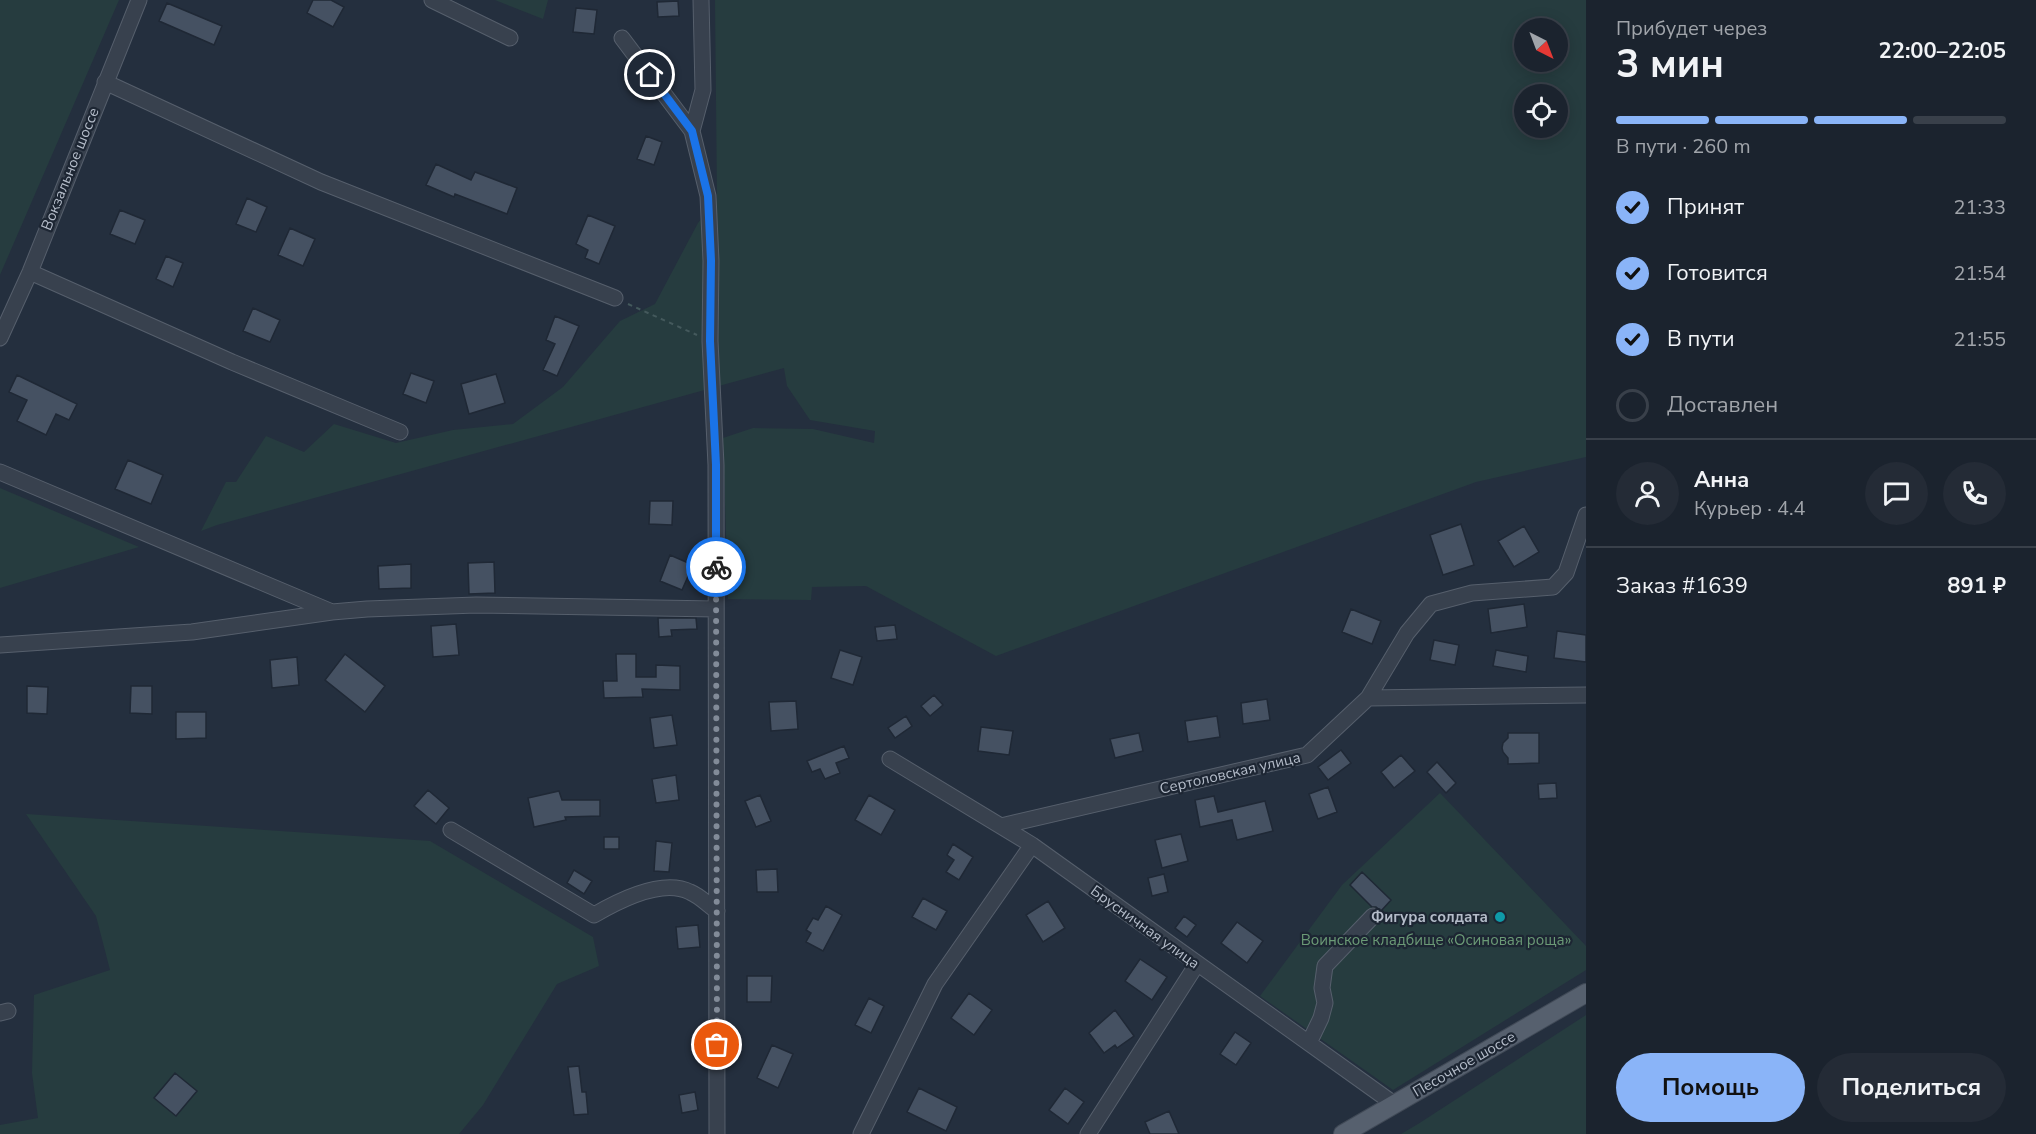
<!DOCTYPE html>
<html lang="ru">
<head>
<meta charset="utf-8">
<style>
  body { margin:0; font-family:"Nunito Sans",sans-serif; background:#242b36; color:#f1f3f6; height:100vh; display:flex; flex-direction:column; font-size:22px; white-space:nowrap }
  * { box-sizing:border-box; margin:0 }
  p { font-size:20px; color:#a0a4aa }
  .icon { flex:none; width:33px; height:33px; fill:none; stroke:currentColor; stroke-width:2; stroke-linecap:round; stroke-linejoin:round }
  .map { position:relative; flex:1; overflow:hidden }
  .sheet { display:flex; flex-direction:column; background:#1b232e; width:450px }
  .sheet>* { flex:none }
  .needle { width:39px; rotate:138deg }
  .buttons { position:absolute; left:1514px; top:18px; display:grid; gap:12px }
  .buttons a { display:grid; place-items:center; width:54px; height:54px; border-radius:50%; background:#1b232e; box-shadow:0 3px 15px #0003,0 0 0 2px #39404a; font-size:30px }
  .pin { position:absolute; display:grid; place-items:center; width:51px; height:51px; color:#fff; margin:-26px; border:3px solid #fff; border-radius:50%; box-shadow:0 2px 6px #0007 }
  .courier { position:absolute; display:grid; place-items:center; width:60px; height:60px; margin:-30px; border:4px solid #1a73e8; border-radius:50%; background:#fff; color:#222; box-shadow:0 2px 8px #0007 }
  .overview em { font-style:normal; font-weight:700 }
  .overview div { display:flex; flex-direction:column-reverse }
  .overview { display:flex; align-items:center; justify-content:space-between; height:102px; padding:0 30px }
  h1 { font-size:39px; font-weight:700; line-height:45px }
  .bar { display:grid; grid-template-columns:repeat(4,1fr); gap:9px 6px; align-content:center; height:72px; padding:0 30px }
  .bar i { height:8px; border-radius:4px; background:#39404a }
  .bar .active { background:#8ab4f8 }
  .bar p { grid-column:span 4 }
  .line { display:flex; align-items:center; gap:15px; padding:0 30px; border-top:2px solid #39404a }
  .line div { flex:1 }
  .round { display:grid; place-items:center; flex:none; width:63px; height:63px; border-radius:32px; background:#242b36 }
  ol { padding:0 30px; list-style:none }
  li { display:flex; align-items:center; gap:18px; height:66px }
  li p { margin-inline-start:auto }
  li .icon { padding:6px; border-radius:50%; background:#8ab4f8; color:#111; stroke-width:4 }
  li:last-child { color:#a0a4aa }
  li i { width:33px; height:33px; border:3px solid #39404a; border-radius:50% }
  .primary-button { display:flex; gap:12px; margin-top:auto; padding:12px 30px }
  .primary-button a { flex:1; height:69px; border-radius:36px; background:#8ab4f8; color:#111; font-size:24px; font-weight:700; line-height:69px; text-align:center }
  .primary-button a+a { background:#242b36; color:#f1f3f6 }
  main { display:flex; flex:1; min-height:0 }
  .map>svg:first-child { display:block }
</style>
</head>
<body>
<main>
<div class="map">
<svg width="1586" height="1134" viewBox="0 0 1586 1134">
  <rect width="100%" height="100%" fill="#242f3e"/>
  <path fill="#263c3f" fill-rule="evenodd" d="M0,0H119L0,275Z
    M495,0H548L543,19Z
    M715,0H1586V457L1476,482L996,656L866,586L812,587L811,600L728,599L723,438L753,428L813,429L874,443L875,431L810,420L787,386L784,368L217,525L201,531L226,482H236L266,436L304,452L334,424L396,443L453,430L513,424L563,387L620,321L655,304L698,223L717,200ZM1524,28H1557V62H1524ZM1524,94H1557V128H1524Z
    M0,488L139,547L0,588Z
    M1440,793L1586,946V970L1393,1090L1260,996L1342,885Z
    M26,814L430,841L593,937L599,966L557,984L483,1105L459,1134H0V1125L38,1118L32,1073L34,995L110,970L96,916Z
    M1586,1015V1134H1401L1418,1124Z"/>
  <path fill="#455162" stroke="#1f2835" stroke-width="1.5" d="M313,0H331L344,7L333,27L307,13Z
    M678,1L679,16L658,17L657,2Z
    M167,3L222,26L214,45L159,21Z
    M576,8L597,10L594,34L573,32Z
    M646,136L662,142L654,165L637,159Z
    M436,164L471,180L475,172L517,188L507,214L455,194L454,197L426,185Z
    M247,198L267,207L256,232L236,224Z
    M120,210L145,220L135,244L110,234Z
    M588,215L615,226L599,264L585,258L588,250L576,244Z
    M290,228L315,239L303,266L278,255Z
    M166,256L183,263L173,287L156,279Z
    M253,308L280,320L270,342L243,331Z
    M555,316L579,326L557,376L543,370L555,344L546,340Z
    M411,373L434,381L426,403L403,394Z
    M496,374L505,403L469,414L461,384Z
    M17,375L77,404L69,420L56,414L46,435L17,421L27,400L9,392Z
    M128,460L163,475L151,504L115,489Z
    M650,501H673L672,525L649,524Z
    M1461,524L1474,565L1443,575L1430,535Z
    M1524,526L1539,552L1514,567L1498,541Z
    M670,555L693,565L682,590L660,581Z
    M494,562L495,593L469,594L468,563Z
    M411,564V588L379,589L378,566Z
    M1524,604L1527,627L1491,633L1488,609Z
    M1351,609L1381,621L1372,644L1342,632Z
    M658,618H696L697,629L671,630L672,636L659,637Z
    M456,624L459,655L433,657L431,626Z
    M895,625L897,639L877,641L875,627Z
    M1557,631L1586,635V662L1554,658Z
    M1434,640L1459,645L1455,665L1430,660Z
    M840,650L862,657L853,685L831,678Z
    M1496,650L1528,656L1526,672L1493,666Z
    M345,654L385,686L365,712L325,680Z
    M616,654H636V677H656V665L680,666V690L642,689L643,697L604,698L603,681H617Z
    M297,657L299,685L272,688L270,660Z
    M27,686L48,687L47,714L27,713Z
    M131,686H152V714L130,713Z
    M934,695L943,705L930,716L921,706Z
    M1267,699L1270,720L1243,724L1241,703Z
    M796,701L798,729L771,731L769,702Z
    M176,712H206V738L176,739Z
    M672,715L677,745L654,748L650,718Z
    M906,716L912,726L895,738L888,728Z
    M1217,716L1220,737L1188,742L1185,721Z
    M981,727L1013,731L1009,755L978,751Z
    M1139,733L1143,751L1115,758L1110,739Z
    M1508,733H1539V763L1508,764V758L1503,752L1502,748L1503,743L1508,738Z
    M844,746L849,758L836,763L840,773L825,779L820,769L812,772L807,761Z
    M1341,750L1351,763L1328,780L1318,767Z
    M1401,755L1415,771L1394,788L1381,772Z
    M1437,762L1456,783L1446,793L1427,772Z
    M676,775L679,800L656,803L652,779Z
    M1556,783L1557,798L1539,799L1538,784Z
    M1328,787L1337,812L1318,819L1309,794Z
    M428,790L449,808L436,824L414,806Z
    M559,791L562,800H600V816L565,817L566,820L534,827L528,798Z
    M760,795L771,821L756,827L745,801Z
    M869,795L895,810L881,835L855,820Z
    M1214,796L1218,812L1265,801L1273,831L1237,840L1232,820L1200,827L1195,800Z
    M1181,834L1188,861L1162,868L1155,840Z
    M604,837H619V849H604Z
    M656,841L672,843L669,872L654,871Z
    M953,844L973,857L959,880L946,872L954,860L947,855Z
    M777,869L778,892H757L756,870Z
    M574,870L592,881L584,894L567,883Z
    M1362,872L1391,900L1381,911L1376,907H1372L1350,885Z
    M1164,874L1168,892L1152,896L1148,878Z
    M923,898L947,911L936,930L912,917Z
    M1048,901L1065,928L1043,942L1026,915Z
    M826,906L842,915L823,951L806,942L811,933L806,930L813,918L818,920Z
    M1184,916L1196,925L1187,937L1175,928Z
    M1237,922L1263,941L1247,963L1221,943Z
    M698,925L700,947L678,949L676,927Z
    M1140,959L1167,977L1152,1000L1125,981Z
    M747,976H772L771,1002H747Z
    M969,993L992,1010L974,1035L951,1018Z
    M869,998L884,1006L871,1033L855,1025Z
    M1115,1010L1134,1036L1117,1048L1115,1045L1104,1053L1089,1033Z
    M1235,1032L1251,1043L1236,1065L1220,1054Z
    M772,1045L793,1054L778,1088L757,1078Z
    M579,1066L582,1092H586L588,1114L574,1115L568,1067Z
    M175,1073L197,1091L176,1116L154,1098Z
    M919,1088L957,1107L946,1131L907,1112Z
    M1065,1088L1084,1102L1068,1124L1049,1110Z
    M695,1092L698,1110L682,1113L679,1095Z
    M1169,1111L1179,1134H1150L1145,1122Z"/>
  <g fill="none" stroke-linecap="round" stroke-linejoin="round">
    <defs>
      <path id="minor" d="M432,0L510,38
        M622,38L692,131L708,196L711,261L710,341L716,465L717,1134
        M105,82L321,182L615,298
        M692,131L703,90L701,0
        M30,272L232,362L400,432
        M0,338L30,272L139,0
        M0,472L332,612
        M0,645L192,632L332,612L367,609L476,605L716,609
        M1368,698L1407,633L1431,604L1472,593L1553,587L1566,573L1586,515
        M890,759L1032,845L1394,1104
        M1001,826L1307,755L1368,698L1586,695
        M451,830L594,915C618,901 662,878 690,892C700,896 708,905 717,911
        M0,1013L8,1011
        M1309,1043L1321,1018L1325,1003L1322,988L1325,966L1373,916
        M861,1134L935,984L1032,845
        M1088,1134L1197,964"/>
      <path id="major" d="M1343,1134L1586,993"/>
    </defs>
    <use href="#minor" stroke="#565f6c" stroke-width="17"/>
    <use href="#major" stroke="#414a57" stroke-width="20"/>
    <path stroke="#44595c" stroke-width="2" stroke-dasharray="4.5 4.5" stroke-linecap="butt" d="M628,304L697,335"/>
    <use href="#minor" stroke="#38414e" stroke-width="15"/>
    <use href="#major" stroke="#56606e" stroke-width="18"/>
  </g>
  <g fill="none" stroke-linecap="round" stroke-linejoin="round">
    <path stroke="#828b98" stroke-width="6" stroke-dasharray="0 10.8" d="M716,567L717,1045"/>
    <path stroke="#1a73e8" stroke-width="8" d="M650,75L692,131L708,196L711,261L710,341L716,465V567"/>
  </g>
  <circle fill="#0f9aa8" stroke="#1d2633" stroke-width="2" cx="1500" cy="917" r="6"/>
  <g text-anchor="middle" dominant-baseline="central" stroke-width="4.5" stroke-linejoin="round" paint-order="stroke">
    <g font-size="15" fill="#b4bcc9" stroke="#1d2633">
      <text transform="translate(70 169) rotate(-68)">Вокзальное шоссе</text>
      <text transform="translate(1230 773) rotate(-13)">Сертоловская улица</text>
      <text transform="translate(1145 927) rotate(36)">Брусничная улица</text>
      <text transform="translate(1464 1064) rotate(-30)">Песочное шоссе</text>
    </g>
    <g font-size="15" font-weight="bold" fill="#b4bcc9" stroke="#1d2633" text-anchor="end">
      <text x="1488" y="917">Фигура солдата</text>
    </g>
    <g font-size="15" fill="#6b9a76" stroke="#1d2633">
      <text x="1436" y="940">Воинское кладбище «Осиновая роща»</text>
    </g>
  </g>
</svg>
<div class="buttons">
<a><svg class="needle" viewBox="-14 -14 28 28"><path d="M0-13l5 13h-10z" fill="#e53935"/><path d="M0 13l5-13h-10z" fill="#a0a4aa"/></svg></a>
<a><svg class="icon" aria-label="locate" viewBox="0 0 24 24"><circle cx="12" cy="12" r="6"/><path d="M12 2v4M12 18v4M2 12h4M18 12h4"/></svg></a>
</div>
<div class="pin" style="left:717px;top:1045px;background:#ea580c"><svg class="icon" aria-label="bag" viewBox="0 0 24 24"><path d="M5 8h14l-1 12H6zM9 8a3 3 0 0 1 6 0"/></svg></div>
<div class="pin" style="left:650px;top:75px;background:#1f2937"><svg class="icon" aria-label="home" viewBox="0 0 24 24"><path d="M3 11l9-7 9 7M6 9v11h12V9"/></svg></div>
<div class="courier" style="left:716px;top:567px"><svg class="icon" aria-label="bike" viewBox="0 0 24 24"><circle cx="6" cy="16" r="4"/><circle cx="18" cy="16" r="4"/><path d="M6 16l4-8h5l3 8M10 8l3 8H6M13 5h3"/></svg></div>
</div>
<section class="sheet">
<div class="overview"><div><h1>3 мин</h1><p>Прибудет через</p></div><em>22:00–22:05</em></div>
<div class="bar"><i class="active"></i><i class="active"></i><i class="active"></i><i></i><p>В пути · 260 m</p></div>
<ol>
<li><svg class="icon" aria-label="check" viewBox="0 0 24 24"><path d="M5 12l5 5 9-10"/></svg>Принят<p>21:33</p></li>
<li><svg class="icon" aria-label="check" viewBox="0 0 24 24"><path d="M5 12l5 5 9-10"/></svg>Готовится<p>21:54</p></li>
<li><svg class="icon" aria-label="check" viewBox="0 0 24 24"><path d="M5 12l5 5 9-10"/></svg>В пути<p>21:55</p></li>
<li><i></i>Доставлен</li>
</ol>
<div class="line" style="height:108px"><a class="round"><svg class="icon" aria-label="person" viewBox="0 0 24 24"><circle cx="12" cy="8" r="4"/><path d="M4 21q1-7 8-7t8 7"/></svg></a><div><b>Анна</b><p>Курьер · 4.4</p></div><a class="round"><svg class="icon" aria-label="chat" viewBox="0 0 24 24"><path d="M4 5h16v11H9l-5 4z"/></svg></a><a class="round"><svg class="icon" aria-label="phone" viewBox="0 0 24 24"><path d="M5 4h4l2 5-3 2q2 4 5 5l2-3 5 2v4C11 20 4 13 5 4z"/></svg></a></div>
<div class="line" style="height:78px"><div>Заказ #1639</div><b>891 ₽</b></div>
<div class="primary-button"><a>Помощь</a><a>Поделиться</a></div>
</section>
</main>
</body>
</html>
